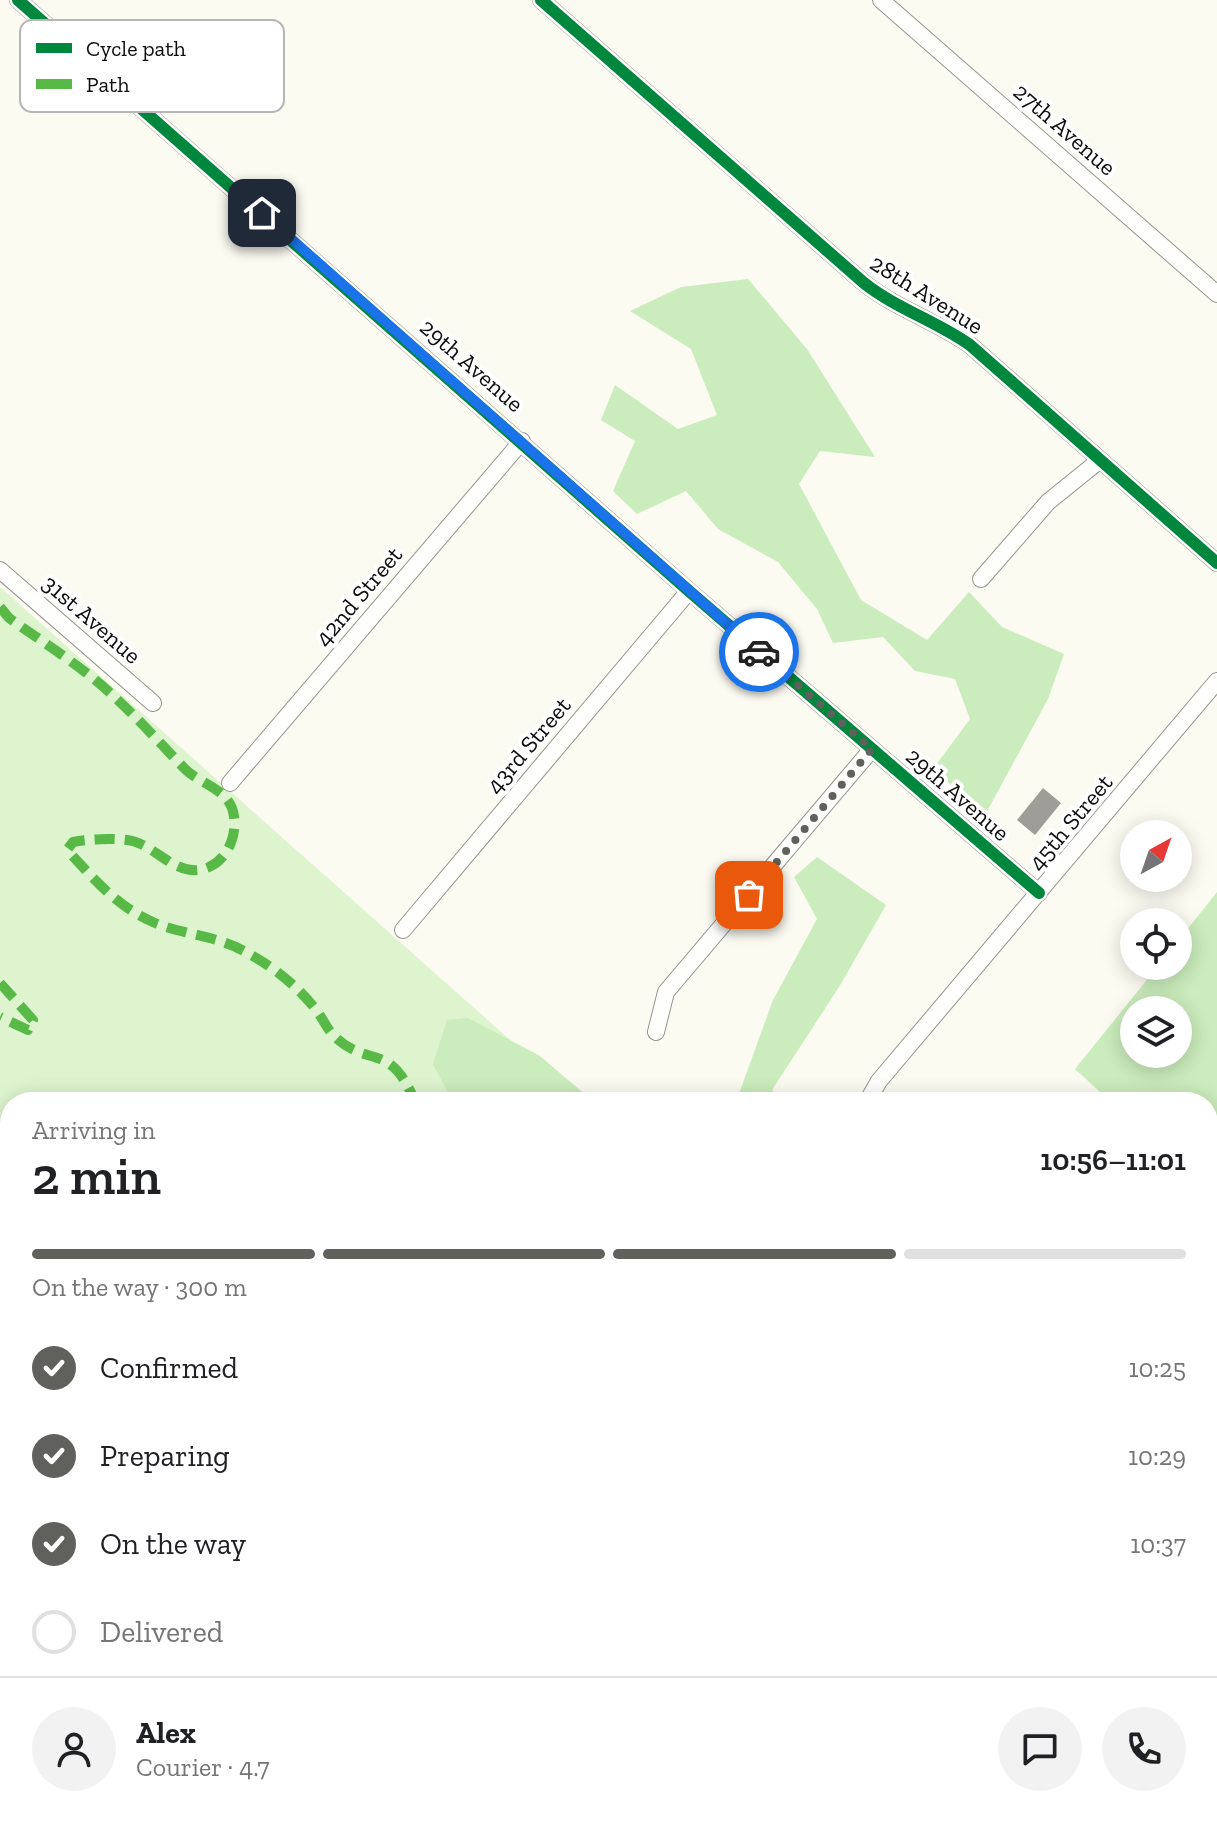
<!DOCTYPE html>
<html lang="en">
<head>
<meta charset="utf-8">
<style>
  body { margin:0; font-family:"Zilla Slab",serif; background:#f2f2f2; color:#202124; height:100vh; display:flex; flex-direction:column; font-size:30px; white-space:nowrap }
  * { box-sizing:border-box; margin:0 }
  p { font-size:26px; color:#757577 }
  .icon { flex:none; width:44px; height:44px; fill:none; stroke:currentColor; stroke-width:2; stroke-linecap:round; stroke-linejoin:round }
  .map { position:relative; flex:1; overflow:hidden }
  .details { position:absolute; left:0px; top:1092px; width:1218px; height:744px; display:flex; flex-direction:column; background:#fff; border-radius:32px 32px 0 0; box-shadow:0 4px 20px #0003 }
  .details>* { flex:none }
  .needle { width:52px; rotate:40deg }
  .fabs { position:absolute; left:1120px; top:820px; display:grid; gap:16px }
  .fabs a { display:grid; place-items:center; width:72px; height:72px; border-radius:50%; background:#fff; box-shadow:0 4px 20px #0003; font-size:40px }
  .pin { position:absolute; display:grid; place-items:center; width:68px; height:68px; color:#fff; margin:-34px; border-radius:16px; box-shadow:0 4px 12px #0006 }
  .courier { position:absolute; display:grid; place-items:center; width:80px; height:80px; margin:-40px; border:6px solid #1a73e8; border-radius:50%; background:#fff; color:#222; box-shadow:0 2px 10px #0007 }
  .head em { font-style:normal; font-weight:600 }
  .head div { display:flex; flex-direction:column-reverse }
  .head { display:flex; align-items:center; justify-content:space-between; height:136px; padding:0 32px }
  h1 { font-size:52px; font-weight:600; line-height:60px }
  .bar { display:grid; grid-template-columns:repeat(4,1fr); gap:12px 8px; align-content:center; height:96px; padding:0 32px }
  .bar i { height:10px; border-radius:6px; background:#e0e0e0 }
  .bar .current { background:#60605d }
  .bar p { grid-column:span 4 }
  .line { display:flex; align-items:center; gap:20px; padding:0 32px; border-top:2px solid #e0e0e0 }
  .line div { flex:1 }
  .round { display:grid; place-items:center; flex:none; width:84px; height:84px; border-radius:42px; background:#f2f2f2 }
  ol { padding:0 32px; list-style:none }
  li { display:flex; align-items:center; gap:24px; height:88px }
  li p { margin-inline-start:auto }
  li .icon { padding:8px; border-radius:50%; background:#60605d; color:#fff; stroke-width:4 }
  li:last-child { color:#757577 }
  li i { width:44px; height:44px; border:4px solid #e0e0e0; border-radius:50% }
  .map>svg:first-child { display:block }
</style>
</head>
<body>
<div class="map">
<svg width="1217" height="1836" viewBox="0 0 1217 1836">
  <rect width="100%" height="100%" fill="#fbfbf2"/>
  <path fill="#ddf4cf" d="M0,587L580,1102H10V1781L0,1773Z
    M60,1826H581L572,1836H72Z"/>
  <path fill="#cbecbc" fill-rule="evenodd" d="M748,279L807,349L875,457L820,451L799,484L861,600L927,640L969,592L1002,627L1064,654L1048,699L985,815L933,769L970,719L955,679L915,671L883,637L833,643L817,609L778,562L718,529L686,491L637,514L613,491L635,441L601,420L615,385L678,429L717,415L691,349L630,311L681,287Z
    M817,857L886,905L839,987L772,1090L781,1102H731L740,1091L773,1000L817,919L794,877Z
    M1217,892V1220L1208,1213V1102H1111L1075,1069L1158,966H1178V941ZM1178,1010V1054H1134V1010Z
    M468,1018L540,1056L594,1102H453L433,1064L447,1020Z
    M0,1205L10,1208V1318L0,1327Z
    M1217,1530V1687L1208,1681V1537Z
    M1217,1688V1836H1128V1826H1208V1719Z
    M0,1767L10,1778V1826H56L65,1836H2Z
    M459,1826H781L780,1836H456Z
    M898,1826H935V1836H899Z"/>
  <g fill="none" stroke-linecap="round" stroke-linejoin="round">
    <path stroke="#c4dcfa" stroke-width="4" d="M1217,1739L1212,1750L1217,1762
      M613,1836L617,1826"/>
  </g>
  <path fill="#9e9d97" d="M1043,788L1061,803L1035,835L1017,820Z"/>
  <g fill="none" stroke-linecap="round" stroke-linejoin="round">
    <defs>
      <path id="minor" d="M18,0L689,591L1039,893
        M541,0L864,283C897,309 936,321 970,345L1217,563
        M881,0L1217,294
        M0,570L153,703
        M981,579L1048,502L1100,460
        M230,783L522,441
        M403,930L689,591
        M656,1032L666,992L872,749
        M867,1102L879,1081L1217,681
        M1027,1826L1029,1836
        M809,1836L810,1826"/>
    </defs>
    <use href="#minor" stroke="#949490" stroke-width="18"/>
    <use href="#minor" stroke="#fefefd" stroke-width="16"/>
    <path stroke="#58b947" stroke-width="10" stroke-dasharray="20 10" stroke-linecap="butt" d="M0,607L9,618C37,638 67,657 94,679C127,706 155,738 185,769C199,783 224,788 232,808C239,828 231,856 211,866C178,883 156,843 127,840C110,838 90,839 73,842L67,850C95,880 117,907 155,923C182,934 216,936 242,950C271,965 297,985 317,1011C323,1019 327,1029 334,1036C368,1069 390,1040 415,1102
      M0,983L33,1020L28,1030L0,1017
      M0,1176L10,1182
      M0,1370L10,1356
      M0,1755L10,1765
      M120,1826L140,1836
      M344,1826L347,1836"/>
    <defs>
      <path id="cycleway" d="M18,0L689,591L1039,893
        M541,0L864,283C897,309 936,321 970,345L1217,563"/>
    </defs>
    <use href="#cycleway" stroke="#fff" stroke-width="17"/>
    <use href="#cycleway" stroke="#00873e" stroke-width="12"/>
  </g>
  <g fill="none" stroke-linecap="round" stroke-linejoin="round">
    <path stroke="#60605d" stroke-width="8" stroke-dasharray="0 14.4" d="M749,895L872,749L759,652"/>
    <path stroke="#1a73e8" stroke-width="10" d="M262,213L759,652"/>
  </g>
  <g text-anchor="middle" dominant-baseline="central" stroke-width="8" stroke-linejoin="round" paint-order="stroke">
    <g font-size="24" fill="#0d0d0d" stroke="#fff">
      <text transform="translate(1065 129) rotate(41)">27th Avenue</text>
      <text transform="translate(927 294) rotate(32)">28th Avenue</text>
      <text transform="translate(472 365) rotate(41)">29th Avenue</text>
      <text transform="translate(358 596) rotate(-50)">42nd Street</text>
      <text transform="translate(92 619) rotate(41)">31st Avenue</text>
      <text transform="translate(528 745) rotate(-50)">43rd Street</text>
      <text transform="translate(958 794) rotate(41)">29th Avenue</text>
      <text transform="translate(1070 822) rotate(-50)">45th Street</text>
    </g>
  </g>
  <rect x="20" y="20" width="264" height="92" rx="12" fill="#fff" stroke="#b6b6b6" stroke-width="2"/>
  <rect x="36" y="43" width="36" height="10" fill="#00873e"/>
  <rect x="36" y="79" width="36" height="10" fill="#58b947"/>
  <g font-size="22" fill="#0d0d0d">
    <text x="86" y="56">Cycle path</text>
    <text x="86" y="92">Path</text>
  </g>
</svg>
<div class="fabs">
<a><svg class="needle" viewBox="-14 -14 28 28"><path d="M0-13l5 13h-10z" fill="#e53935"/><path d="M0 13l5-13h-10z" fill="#757577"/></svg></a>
<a><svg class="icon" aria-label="locate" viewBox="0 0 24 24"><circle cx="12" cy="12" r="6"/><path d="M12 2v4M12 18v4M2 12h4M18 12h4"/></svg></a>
<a><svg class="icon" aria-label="layers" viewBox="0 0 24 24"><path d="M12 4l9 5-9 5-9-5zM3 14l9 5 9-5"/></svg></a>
</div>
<div class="pin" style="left:749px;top:895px;background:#ea580c"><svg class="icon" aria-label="bag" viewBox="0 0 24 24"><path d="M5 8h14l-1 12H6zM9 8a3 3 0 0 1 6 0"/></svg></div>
<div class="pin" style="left:262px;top:213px;background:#1f2937"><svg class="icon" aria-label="home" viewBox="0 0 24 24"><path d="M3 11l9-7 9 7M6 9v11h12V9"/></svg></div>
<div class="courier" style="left:759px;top:652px"><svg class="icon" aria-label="car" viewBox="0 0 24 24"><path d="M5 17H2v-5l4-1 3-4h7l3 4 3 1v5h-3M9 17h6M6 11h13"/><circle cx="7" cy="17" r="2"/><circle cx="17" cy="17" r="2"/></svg></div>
<section class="details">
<div class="head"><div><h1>2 min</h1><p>Arriving in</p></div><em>10:56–11:01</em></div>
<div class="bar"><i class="current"></i><i class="current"></i><i class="current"></i><i></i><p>On the way · 300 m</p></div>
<ol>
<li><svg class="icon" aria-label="check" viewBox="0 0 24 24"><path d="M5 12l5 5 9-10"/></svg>Confirmed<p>10:25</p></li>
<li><svg class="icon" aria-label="check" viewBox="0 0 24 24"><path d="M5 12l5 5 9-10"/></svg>Preparing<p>10:29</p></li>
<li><svg class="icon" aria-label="check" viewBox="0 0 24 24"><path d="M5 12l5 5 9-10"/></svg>On the way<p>10:37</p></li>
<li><i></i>Delivered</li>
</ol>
<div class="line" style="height:144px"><a class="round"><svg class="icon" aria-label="person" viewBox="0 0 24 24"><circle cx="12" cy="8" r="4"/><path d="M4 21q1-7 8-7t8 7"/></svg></a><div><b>Alex</b><p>Courier · 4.7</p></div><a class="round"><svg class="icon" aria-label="chat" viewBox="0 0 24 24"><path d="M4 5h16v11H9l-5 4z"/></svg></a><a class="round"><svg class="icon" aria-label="phone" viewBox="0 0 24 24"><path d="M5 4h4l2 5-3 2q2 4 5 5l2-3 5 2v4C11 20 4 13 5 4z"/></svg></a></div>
</section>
</div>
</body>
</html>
